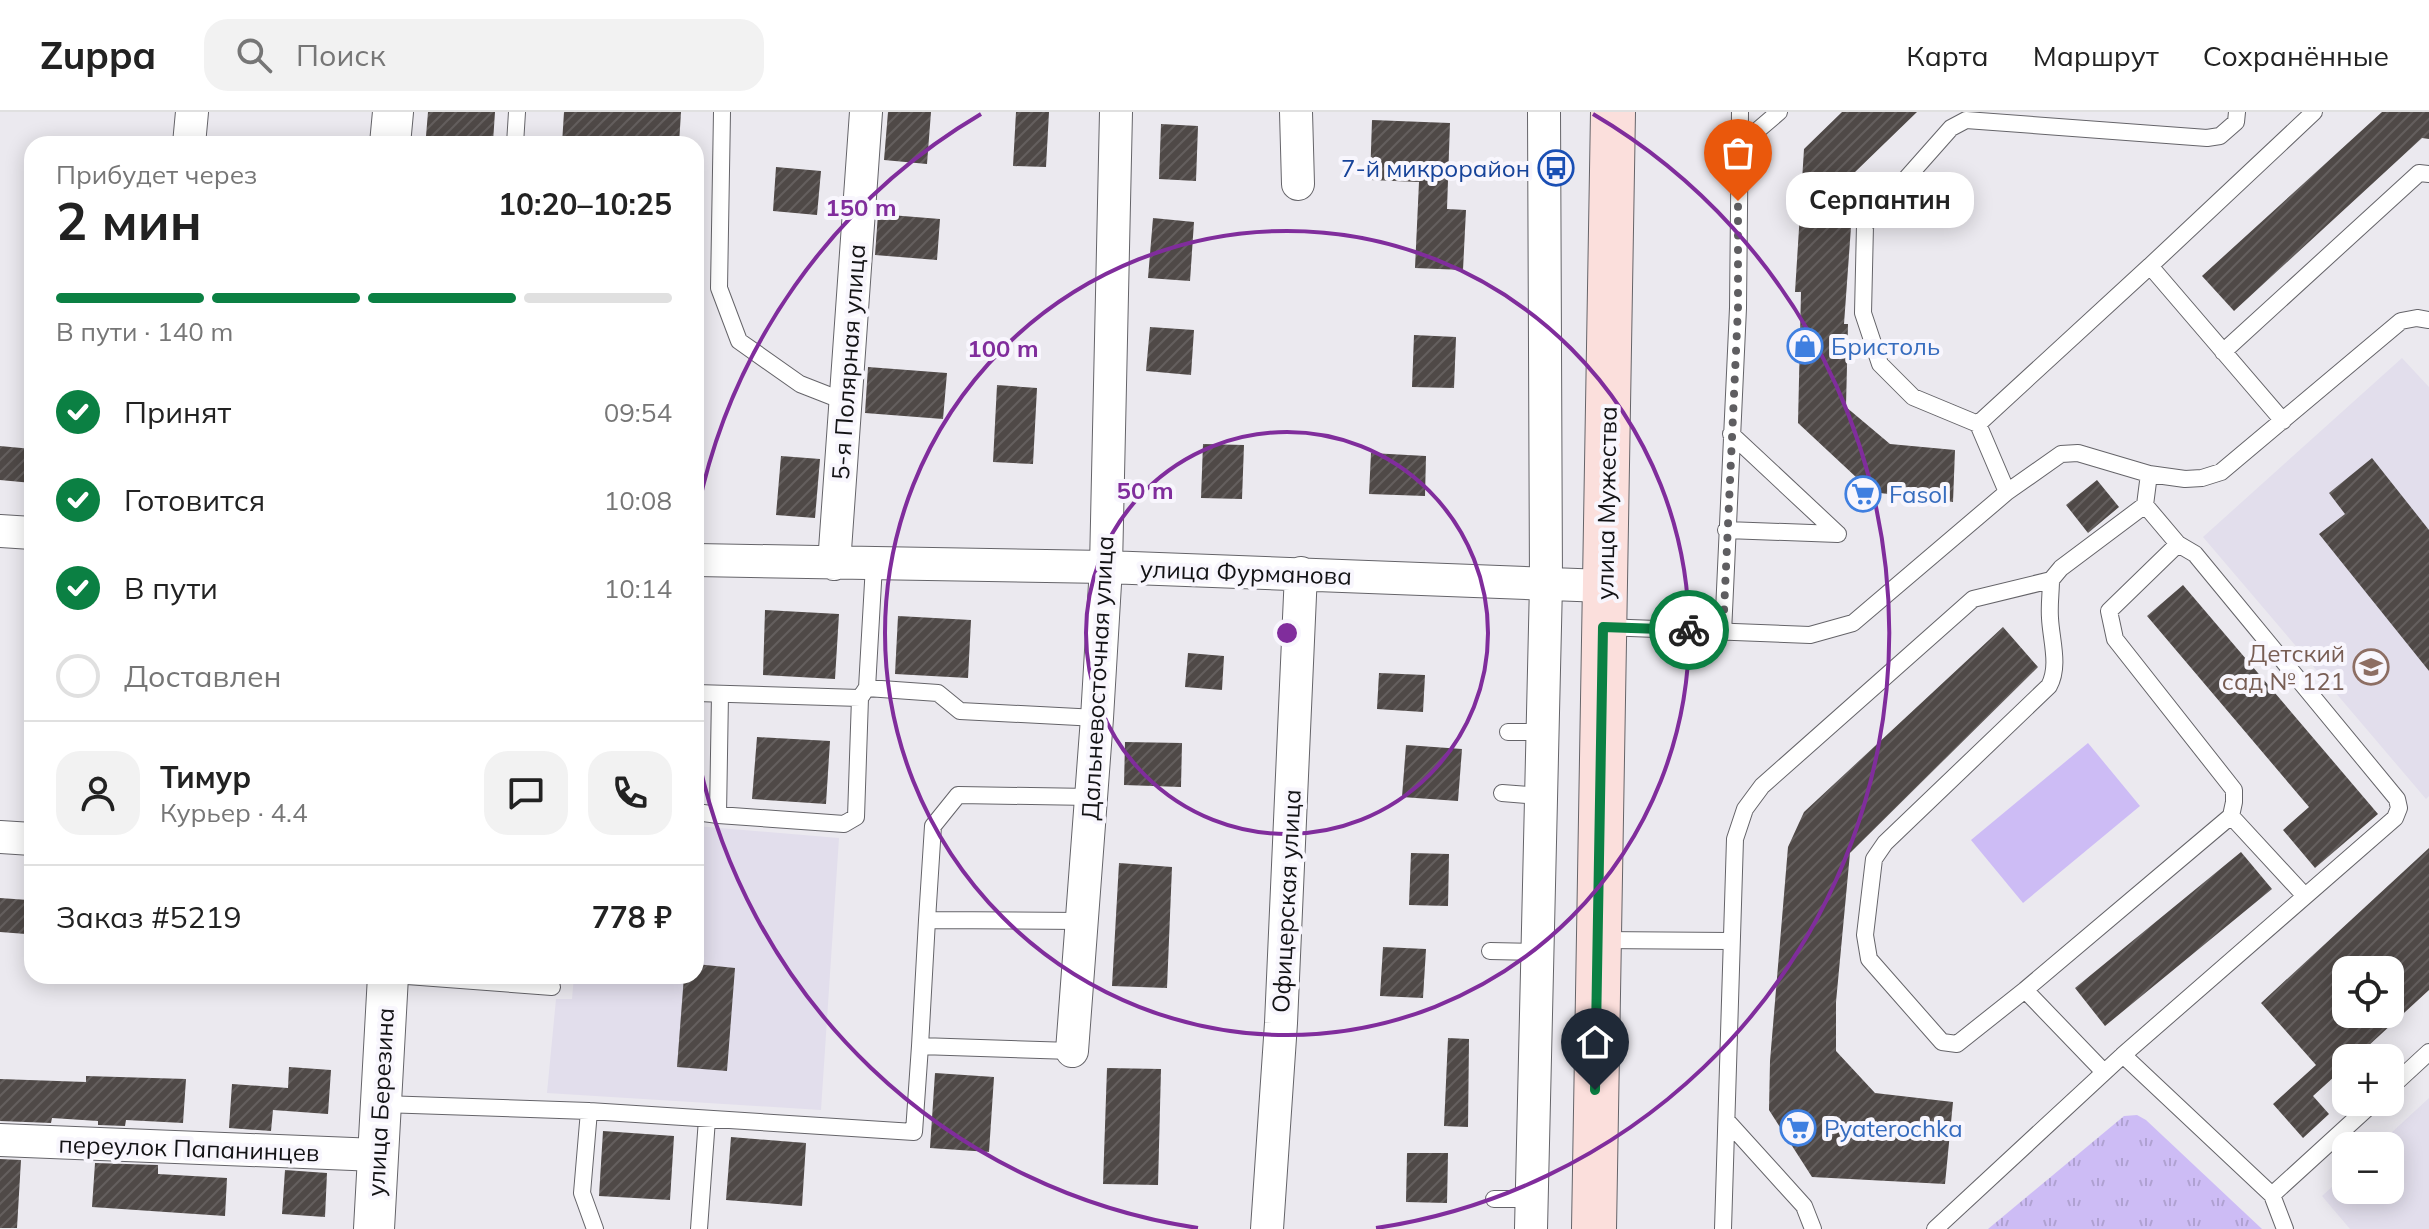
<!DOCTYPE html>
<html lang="ru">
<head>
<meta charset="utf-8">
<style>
  body { margin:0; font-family:Mulish,sans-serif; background:#f2f2f2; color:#222; height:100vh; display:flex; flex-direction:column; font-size:30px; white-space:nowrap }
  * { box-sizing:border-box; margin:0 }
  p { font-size:26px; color:#767676 }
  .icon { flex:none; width:44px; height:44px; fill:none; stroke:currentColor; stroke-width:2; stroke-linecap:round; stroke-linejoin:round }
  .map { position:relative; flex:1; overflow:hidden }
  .sheet { position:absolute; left:24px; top:24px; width:680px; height:848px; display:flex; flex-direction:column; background:#fff; border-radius:24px; box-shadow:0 4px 20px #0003 }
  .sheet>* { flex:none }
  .tools { position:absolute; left:2332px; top:844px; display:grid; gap:16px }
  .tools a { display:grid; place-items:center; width:72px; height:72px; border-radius:16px; background:#fff; box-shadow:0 4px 20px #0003; font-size:40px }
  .pin { position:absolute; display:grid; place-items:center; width:68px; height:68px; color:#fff; margin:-82px -34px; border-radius:50% 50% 50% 0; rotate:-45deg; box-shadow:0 0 8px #0007 }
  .pin .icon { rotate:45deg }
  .courier { position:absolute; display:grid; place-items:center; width:80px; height:80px; margin:-40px; border:6px solid #0b8043; border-radius:50%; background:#fff; color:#222; box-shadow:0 2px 10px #0007 }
  .bubble { position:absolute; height:56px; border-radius:24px; background:#fff; box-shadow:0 4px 20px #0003; font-size:26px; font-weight:700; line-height:56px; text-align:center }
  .overview em { font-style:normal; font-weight:700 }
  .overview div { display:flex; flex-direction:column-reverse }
  .overview { display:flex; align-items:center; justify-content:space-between; height:136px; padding:0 32px }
  h1 { font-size:52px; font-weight:700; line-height:60px }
  .bar { display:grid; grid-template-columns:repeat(4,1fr); gap:12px 8px; align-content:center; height:96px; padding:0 32px }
  .bar i { height:10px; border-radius:6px; background:#e0e0e0 }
  .bar .active { background:#0b8043 }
  .bar p { grid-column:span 4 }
  .line { display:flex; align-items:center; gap:20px; padding:0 32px; border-top:2px solid #e0e0e0 }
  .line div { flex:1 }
  .round { display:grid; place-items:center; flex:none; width:84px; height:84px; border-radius:24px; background:#f2f2f2 }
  ol { padding:0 32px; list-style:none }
  li { display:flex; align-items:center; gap:24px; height:88px }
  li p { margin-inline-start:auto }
  li .icon { padding:8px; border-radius:50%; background:#0b8043; color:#fff; stroke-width:4 }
  li:last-child { color:#767676 }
  li i { width:44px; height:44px; border:4px solid #e0e0e0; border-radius:50% }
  header { display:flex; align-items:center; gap:48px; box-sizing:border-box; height:112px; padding:0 40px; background:#fff; border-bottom:2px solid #e0e0e0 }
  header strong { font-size:38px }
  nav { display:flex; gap:44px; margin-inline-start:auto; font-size:28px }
  .search { width:560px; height:72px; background:#f2f2f2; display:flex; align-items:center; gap:20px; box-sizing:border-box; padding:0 28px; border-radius:24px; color:#767676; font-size:30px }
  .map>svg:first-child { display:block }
</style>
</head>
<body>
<header>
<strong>Zuppa</strong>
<div class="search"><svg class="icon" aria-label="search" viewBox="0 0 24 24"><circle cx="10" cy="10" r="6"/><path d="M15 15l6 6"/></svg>Поиск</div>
<nav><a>Карта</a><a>Маршрут</a><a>Сохранённые</a></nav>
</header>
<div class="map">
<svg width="2429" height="1117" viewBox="0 0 2429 1117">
  <defs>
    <pattern id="grass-tufts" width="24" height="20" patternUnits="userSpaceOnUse" patternTransform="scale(2)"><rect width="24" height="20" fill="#cdbcf5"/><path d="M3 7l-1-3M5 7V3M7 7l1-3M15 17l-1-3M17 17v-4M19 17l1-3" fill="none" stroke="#afa1d1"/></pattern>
    <pattern id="building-hatch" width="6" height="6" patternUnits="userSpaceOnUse" patternTransform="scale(2)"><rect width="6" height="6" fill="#4f4947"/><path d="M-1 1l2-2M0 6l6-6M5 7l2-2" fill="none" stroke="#645f5e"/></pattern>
  </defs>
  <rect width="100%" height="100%" fill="#ebe9ef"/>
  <path fill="#e2deec" d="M2402,246L2429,275V684L2426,687L2203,425Z
    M696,714L839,726L821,998L547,981L556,887H572L574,864H696Z
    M2429,986V1117H2350L2322,1084L2346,1062V1078H2390V1034H2377Z"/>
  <path fill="url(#grass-tufts)" d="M2137,1003L2146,1008L2262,1117H1988L2124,1004Z"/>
  <path fill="#cdbcf5" d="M2088,631L2140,694L2023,791L1971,728Z"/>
  <path fill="url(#building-hatch)" fill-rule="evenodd" d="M428,0H495L493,30L426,24Z
    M564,0H681L679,32H562Z
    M888,0H931L927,52L884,48Z
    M1016,0H1049L1046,55L1013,54Z
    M1842,0H1917L1855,60L1844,212H1848L1846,295L1890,332L1955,338L1953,390L1872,380L1798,311L1801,180H1795L1804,37Z
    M2382,0H2429V27L2422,26L2234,199L2202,164Z
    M1372,8L1450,11L1447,97L1466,98L1463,158L1415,156L1419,70L1370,68Z
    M1161,12L1198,14L1196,69L1159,67Z
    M776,55L821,59L817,103L773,99Z
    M878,102L940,107L937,148L875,143Z
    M1153,106L1194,110L1190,169L1148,166Z
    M1150,215L1194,218L1191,263L1146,259Z
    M1414,223L1456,225L1454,276L1412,275Z
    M868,255L947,261L943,307L865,301Z
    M997,273L1037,276L1033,352L993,350Z
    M1203,332L1244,333L1242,387L1201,386Z
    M0,334L32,337V371L0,368Z
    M1371,341L1426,344L1425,384L1369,382Z
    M781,344L820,347L815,406L776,403Z
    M2372,346L2429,418V559L2319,422L2345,402L2329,381Z
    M2097,368L2119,395L2088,421L2066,393Z
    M2183,473L2378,702L2315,756L2283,718L2309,695L2147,504Z
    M765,498L839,502L835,567L763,563Z
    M898,504L971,508L968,566L895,562Z
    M2003,515L2038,555L1850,741L1836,890V939L1875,981L1953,990L1945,1072L1812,1065L1769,998L1770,949L1788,735L1804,700Z
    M1188,541L1224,544L1222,578L1185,575Z
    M1379,561L1425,563L1423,600L1377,597Z
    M757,625L830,629L826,692L752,687Z
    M1125,630L1182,631L1181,675L1124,673Z
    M1406,633L1462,637L1458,689L1402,685Z
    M2429,736V878L2355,946H2346V954L2313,984L2329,1002L2303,1026L2273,992L2316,953L2261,891ZM2346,858H2390V902H2346Z
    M2241,740L2272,777L2105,914L2075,876Z
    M1411,741L1449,742L1448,794L1409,793Z
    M1119,751L1172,755L1167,876L1112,874Z
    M0,786L28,788L26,822L0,820Z
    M1383,835L1426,837L1423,886L1380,884Z
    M696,852L735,856L727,959L677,955L684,864H696Z
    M1448,926L1469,927L1468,1015L1444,1014Z
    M289,955L331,958L328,1002L273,998L271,1019L229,1016L232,972L288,976Z
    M1107,956L1161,957L1158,1073L1103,1072Z
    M935,961L994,965L989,1040L930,1036Z
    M86,964L186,967L183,1011L126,1008L125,1014L98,1013V1009L52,1006L51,1011L0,1009V967L86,970Z
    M603,1019L674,1024L670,1088L599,1084Z
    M731,1025L806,1031L802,1094L726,1088Z
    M1407,1041H1448L1447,1091L1406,1090Z
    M0,1047L21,1048L17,1116H0Z
    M95,1051L158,1053V1062L227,1066L225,1104L92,1095Z
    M285,1058L327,1061L325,1105L282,1102Z"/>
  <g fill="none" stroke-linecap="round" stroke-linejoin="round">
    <defs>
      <path id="service" d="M722,0L719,176L739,229L800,272L846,290
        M515,32L517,0
        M1738,35L1779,0
        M2223,240L2419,61L2429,62
        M2283,309L2150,154L2314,0
        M1978,312L2150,154
        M1731,322L1838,422
        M2007,380L1978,312L1913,285L1880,252L1863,201L1865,113L1951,16L1966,8L2207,26L2220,24L2236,10L2237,0
        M1726,418L1838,422
        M2178,432L2109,499L2115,527L2234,678V690L2231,704L2304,783
        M874,453L867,576L938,581L960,599L1097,606
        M2051,468C2051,480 2049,493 2050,506C2051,528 2060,554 2049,574L1885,731L1874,747L1865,823L1869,847L1942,930L1957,932L2025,878L2231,704
        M1604,515L1810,523L1853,511L2007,380L2061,342L2078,341L2149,362L2185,367L2202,366L2221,360L2401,209L2417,206L2429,208
        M1723,521L1738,196L1740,0
        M696,581L860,586L866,577
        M720,582L718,703L844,712L856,705L860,586
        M1508,620H1541
        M1502,681L1540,684
        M696,700L718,703
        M927,808L933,714L958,683L1091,685
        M1599,828L1730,829
        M1490,839L1537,840
        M407,864L552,875
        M2025,878L2104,960
        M920,934L927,808L1081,809
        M2123,943L2272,1083L2285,1117
        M2390,976L2429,940
        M382,992L589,999L914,1020L920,934L1072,939
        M589,999L582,1081L595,1117
        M1728,1010L1804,1094L1813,1117
        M2272,1083L2374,990
        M1494,1087H1532
        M699,1117L707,1007
        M1723,1117L1735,727L1745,697L1762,674L1973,487L2051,468L2061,456L2145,393
        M1935,1117L2123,943L2395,706L2399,696L2397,687L2195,442L2178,432L2145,393L2149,362"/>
      <path id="minor" d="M1296,0L1298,72
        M189,32L192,0
        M0,419L32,421
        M696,448L1106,455L1604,474
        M834,452L866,0
        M0,725L32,727
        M1072,939L1097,606L1106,455L1116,0
        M0,1028L377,1043
        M1267,1117L1281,911L1301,461
        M1531,1117L1546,472L1544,0"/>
      <path id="tertiary" d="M390,32L393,0
        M374,1117L388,864"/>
      <path id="secondary" d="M1594,1117L1613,0"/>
    </defs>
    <use href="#service" stroke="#656469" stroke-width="18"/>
    <use href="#minor" stroke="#656469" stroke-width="34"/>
    <use href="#tertiary" stroke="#656469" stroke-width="42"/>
    <use href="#secondary" stroke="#656469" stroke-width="46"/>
    <use href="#service" stroke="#fff" stroke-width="16"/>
    <use href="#minor" stroke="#fff" stroke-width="32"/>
    <use href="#tertiary" stroke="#fff" stroke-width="40"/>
    <use href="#secondary" stroke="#fbdfdc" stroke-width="44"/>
  </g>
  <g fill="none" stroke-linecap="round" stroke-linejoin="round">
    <path stroke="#5f5e61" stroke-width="8" stroke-dasharray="0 14.4" d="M1689,518L1723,521L1738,196V89"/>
    <path stroke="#0b8043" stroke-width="10" d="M1595,978L1603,515L1689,518"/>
  </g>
  <g fill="none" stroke="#802d9c" stroke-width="4">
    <circle cx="1287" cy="521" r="201"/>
    <circle cx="1287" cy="521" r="402"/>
    <path d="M1198 1116A602 602 0 0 1 696 636M696 406A602 602 0 0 1 981 2M1593 2A602 602 0 0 1 1376 1116"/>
  </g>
  <defs>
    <symbol id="bus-ring" viewBox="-11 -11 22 22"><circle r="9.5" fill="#f8f6fd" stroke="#1a4fb4" stroke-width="1.5"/><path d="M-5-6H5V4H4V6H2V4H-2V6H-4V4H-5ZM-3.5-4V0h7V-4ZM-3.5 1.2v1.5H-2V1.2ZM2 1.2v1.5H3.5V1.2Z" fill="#1a4fb4"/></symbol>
    <symbol id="shop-ring" viewBox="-11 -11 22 22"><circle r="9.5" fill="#f8f6fd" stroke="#3f7fe0" stroke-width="1.5"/><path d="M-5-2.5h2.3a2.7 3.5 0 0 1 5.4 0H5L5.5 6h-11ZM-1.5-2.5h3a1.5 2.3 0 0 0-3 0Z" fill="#3f7fe0"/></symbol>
    <symbol id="supermarket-ring" viewBox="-11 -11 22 22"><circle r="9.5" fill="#f8f6fd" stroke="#3f7fe0" stroke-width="1.5"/><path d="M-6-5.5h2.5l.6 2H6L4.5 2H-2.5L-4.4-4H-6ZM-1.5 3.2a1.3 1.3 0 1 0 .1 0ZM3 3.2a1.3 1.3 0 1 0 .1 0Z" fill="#3f7fe0"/></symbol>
    <symbol id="school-ring" viewBox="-11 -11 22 22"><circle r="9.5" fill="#f8f6fd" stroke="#8d6e63" stroke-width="1.5"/><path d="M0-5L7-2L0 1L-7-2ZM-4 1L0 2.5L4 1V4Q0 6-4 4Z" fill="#8d6e63"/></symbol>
  </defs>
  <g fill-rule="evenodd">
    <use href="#bus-ring" x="1536" y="36" width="40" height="40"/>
    <use href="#shop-ring" x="1785" y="214" width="40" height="40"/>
    <use href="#supermarket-ring" x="1843" y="362" width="40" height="40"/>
    <use href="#school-ring" x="2351" y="535" width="40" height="40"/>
    <use href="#supermarket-ring" x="1778" y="996" width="40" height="40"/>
  </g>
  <g text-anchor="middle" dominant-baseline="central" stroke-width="8" stroke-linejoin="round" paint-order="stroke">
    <g font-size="24" fill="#164399" stroke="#f8f6fd" text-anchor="end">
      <text x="1530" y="56">7-й микрорайон</text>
    </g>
    <g font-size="24" fill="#366cbe" stroke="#f8f6fd" text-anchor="start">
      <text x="1831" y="234">Бристоль</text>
      <text x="1889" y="382">Fasol</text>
      <text x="1824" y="1016">Pyaterochka</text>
    </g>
    <g font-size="24" fill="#131315" stroke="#f8f6fd">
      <text transform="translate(848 250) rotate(-86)">5-я Полярная улица</text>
      <text transform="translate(1606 391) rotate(-89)">улица Мужества</text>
      <text transform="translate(1246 460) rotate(2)">улица Фурманова</text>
      <text transform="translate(1097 566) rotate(-87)">Дальневосточная улица</text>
      <text transform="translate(1286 789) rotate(-87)">Офицерская улица</text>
      <text transform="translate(380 990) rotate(-87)">улица Березина</text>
      <text transform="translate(189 1036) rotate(2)">переулок Папанинцев</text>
    </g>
    <g font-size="24" fill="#785e54" stroke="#f8f6fd" text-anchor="end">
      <text x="2345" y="541">Детский<tspan x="2345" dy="28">сад № 121</tspan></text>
    </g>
  </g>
  <circle cx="1287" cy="521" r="12" fill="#802d9c" stroke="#f8f6fd" stroke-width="4"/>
  <g font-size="24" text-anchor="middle" font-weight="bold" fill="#802d9c" stroke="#f8f6fd" stroke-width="8" stroke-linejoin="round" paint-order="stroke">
    <text x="861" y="104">150 m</text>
    <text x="1003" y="245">100 m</text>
    <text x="1145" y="387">50 m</text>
  </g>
</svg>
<div class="tools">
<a><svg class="icon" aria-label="locate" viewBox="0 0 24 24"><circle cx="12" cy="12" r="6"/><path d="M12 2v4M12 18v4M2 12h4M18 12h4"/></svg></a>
<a>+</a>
<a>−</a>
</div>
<div class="pin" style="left:1738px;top:89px;background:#ea580c"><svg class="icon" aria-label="bag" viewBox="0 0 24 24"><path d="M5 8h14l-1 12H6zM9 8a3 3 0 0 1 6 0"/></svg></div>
<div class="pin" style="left:1595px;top:978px;background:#1f2937"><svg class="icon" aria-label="home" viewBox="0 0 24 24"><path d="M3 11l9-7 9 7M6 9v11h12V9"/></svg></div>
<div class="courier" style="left:1689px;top:518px"><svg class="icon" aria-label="bike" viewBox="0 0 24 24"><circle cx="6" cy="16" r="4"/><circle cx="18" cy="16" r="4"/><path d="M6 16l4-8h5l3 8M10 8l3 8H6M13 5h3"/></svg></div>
<div class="bubble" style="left:1786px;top:60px;width:188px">Серпантин</div>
<section class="sheet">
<div class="overview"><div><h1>2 мин</h1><p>Прибудет через</p></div><em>10:20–10:25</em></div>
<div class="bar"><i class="active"></i><i class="active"></i><i class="active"></i><i></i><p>В пути · 140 m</p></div>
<ol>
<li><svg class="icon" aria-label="check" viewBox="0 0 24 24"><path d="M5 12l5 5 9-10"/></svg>Принят<p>09:54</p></li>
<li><svg class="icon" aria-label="check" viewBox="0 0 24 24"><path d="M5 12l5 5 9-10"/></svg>Готовится<p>10:08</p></li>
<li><svg class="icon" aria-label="check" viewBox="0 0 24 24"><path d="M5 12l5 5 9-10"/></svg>В пути<p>10:14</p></li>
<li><i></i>Доставлен</li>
</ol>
<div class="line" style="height:144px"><a class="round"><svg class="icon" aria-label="person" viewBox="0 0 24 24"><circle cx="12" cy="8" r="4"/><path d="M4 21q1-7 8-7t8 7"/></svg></a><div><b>Тимур</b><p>Курьер · 4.4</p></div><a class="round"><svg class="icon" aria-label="chat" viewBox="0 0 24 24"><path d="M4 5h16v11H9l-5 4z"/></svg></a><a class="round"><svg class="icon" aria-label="phone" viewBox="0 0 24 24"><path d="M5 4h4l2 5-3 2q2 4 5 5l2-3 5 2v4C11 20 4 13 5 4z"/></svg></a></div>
<div class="line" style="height:104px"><div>Заказ #5219</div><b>778 ₽</b></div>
</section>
</div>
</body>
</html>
